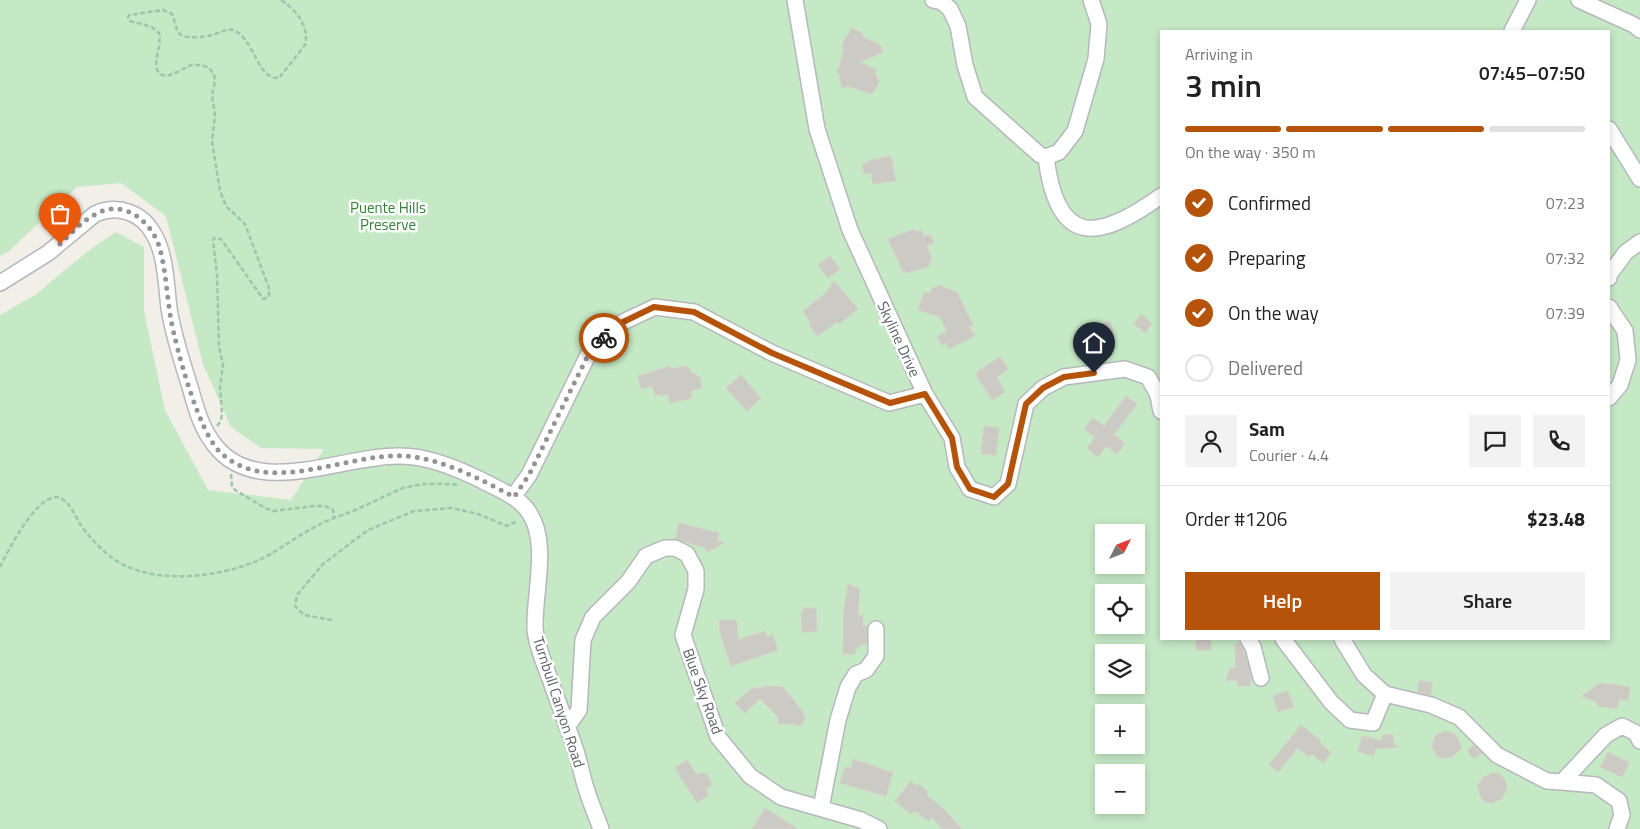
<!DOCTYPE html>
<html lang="en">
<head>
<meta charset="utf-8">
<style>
  body { margin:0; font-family:"Titillium Web",sans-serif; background:#f2f2f2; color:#222; height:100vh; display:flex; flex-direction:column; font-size:19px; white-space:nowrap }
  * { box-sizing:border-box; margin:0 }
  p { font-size:16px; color:#767676 }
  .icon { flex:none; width:28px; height:28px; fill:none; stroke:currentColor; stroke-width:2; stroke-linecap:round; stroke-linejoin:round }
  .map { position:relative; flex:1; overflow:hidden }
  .drawer { position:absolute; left:1160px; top:30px; width:450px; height:610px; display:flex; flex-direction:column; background:#fff; border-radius:0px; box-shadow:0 2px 8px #0003 }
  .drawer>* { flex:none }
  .needle { width:32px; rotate:48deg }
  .controls { position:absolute; left:1095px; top:524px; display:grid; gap:10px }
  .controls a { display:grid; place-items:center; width:50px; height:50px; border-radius:0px; background:#fff; box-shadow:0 2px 8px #0003; font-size:25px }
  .pin { position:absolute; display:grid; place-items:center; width:42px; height:42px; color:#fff; margin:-51px -21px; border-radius:50% 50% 50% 0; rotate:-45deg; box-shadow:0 0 5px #0007 }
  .pin .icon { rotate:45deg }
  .courier { position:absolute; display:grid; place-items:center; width:50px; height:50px; margin:-25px; border:4px solid #b45309; border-radius:50%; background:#fff; color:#222; box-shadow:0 1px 6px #0007 }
  .overview em { font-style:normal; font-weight:600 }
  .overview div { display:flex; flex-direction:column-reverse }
  .overview { display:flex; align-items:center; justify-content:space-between; height:85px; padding:0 25px }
  h1 { font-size:32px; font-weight:600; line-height:38px }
  .bar { display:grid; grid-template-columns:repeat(4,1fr); gap:8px 5px; align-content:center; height:60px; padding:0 25px }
  .bar i { height:6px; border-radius:4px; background:#e0e0e0 }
  .bar .current { background:#b45309 }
  .bar p { grid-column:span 4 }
  .line { display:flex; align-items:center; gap:12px; padding:0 25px; border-top:1px solid #e0e0e0 }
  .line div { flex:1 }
  .round { display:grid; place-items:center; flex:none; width:52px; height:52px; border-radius:0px; background:#f2f2f2 }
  ol { padding:0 25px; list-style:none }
  li { display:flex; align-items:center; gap:15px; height:55px }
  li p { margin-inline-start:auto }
  li .icon { padding:5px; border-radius:50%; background:#b45309; color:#fff; stroke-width:4 }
  li:last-child { color:#767676 }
  li i { width:28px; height:28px; border:2px solid #e0e0e0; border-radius:50% }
  .button { display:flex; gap:10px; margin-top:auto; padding:10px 25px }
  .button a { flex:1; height:58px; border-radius:0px; background:#b45309; color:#fff; font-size:20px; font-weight:600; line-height:58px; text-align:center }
  .button a+a { background:#f2f2f2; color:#222 }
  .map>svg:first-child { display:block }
</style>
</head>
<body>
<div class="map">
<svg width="1640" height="829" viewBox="0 0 1640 829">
  <rect width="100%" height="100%" fill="#f1efe8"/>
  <path fill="#c5e8c5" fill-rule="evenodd" d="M0,0H1640V829H0V315L35,295L88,251L116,232L144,247V311L165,410L208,490L291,500L324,449L261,448L231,427L203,364L166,216L121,183L77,187L8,252L0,256ZM1161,31H1609V639H1161ZM1104,532H1136V565H1104ZM1104,592H1136V625H1104ZM1104,652H1136V685H1104ZM1104,712H1136V745H1104ZM1104,772H1136V805H1104Z"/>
  <path fill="#cccac5" stroke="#d6d1c6" d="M851,28L863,33L862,37L879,44L883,52L860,62L877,70L875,73L879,81L874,92L871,94L848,86L842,88L839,74L836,70L839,68L844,48L842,47L846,35L848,36Z
    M891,156L896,181L873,184L871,173L864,174L862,164L869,163L868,161Z
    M915,229L916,232L921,230L924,236L931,235L934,243L927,246L932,258L929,266L908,273L902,270L888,239Z
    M830,256L840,269L828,278L818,265Z
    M834,281L858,309L839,324L837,322L817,336L809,325L811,324L803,311L827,292Z
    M938,285L957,292L973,325L969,326L975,336L949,349L946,343L942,345L937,336L947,332L940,317L918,310L924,292L930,294L933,287L937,288Z
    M1141,314L1152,324L1145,333L1134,324Z
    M1110,321L1114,333L1088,342L1084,330Z
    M1000,357L1008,369L997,377L1005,392L992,400L976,375L978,374L977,372Z
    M671,366L672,369L685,366L689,368L690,371L700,377L702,388L691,391L692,398L670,403L668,394L660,396V394L655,395L652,386L641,389L638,376Z
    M741,375L761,398L747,411L726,388Z
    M1126,396L1137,404L1114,435L1125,443L1117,454L1106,446L1098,457L1087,448L1095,437L1084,429L1093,418L1104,426Z
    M984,426L999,428L996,455L981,454Z
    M679,523L719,533L717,541L724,543L708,552L703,547L675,539Z
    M848,584L860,589L858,615H863V625L867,627L866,645H861L855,650V654H843L844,607Z
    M803,608H816L817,631L802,632L801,613H803Z
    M719,620H736V622H737L738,640L765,631L767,637L773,635L778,650L731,666L720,633Z
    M1196,639H1211V650H1196Z
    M1235,644H1240L1244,651L1251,676L1250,686H1239L1236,680L1226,681L1230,668L1236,667Z
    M1418,681L1432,682L1431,695L1418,692Z
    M1600,683L1630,687L1628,701L1619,699L1617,709L1598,706L1596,702L1582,696Z
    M763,686L783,687L803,712L805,719L802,724L799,726L794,724H778V717L760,699L745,713L735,703L752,688H763Z
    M1288,691L1294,707L1278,712L1273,696Z
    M1301,725L1320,740L1321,744L1331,753L1323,763L1312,754L1309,757L1298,748L1278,772L1269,765Z
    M1447,731L1454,734L1457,737L1462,748L1454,756L1445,759L1437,756L1433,749L1432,745L1435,736L1443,732Z
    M1393,734L1394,744L1399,747L1376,749L1374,755H1368L1358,751L1362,736L1382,741V735Z
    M1474,745L1482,753L1474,759L1467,751Z
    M1608,752L1629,763L1622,777L1600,767Z
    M853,759L893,773L886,796L840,783L845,767L851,768Z
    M687,760L697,775L703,772L704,774L706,773L712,783H710L712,785L705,789L709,795L697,803L675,768Z
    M1492,773H1499L1505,780L1507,788L1502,799L1492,803L1486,802L1481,798L1477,786L1483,777Z
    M911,781L916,786L918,784L928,792L927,796L944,809L962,829H942L932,817L928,821L915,811L911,814L895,801Z
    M765,808L798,829H752Z"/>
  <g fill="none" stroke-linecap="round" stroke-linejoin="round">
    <defs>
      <path id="minor" d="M795,0L817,129L850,230L925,394L952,438L957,467L970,489L994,497L1008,484L1026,404L1043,388L1064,377L1125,369L1148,377L1158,395L1161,411
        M933,0L942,2L950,9L958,26L965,65L975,97L1040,155L1046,157L1059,152L1075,131L1096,59L1099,24L1091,0
        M1579,0L1634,25L1640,30
        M1512,31L1528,0
        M1609,129L1640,179
        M1046,157C1057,248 1098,241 1161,196
        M1609,278V275L1626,252L1640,242
        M0,283L48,253L95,214C117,204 141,212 153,233C166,254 166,284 169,308C173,335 182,361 190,387C195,405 200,424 211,440C252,503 343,454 401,456C429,456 459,469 483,481C500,490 520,497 530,514C549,544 534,593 535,628C536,644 544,663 550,679C558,703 568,727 576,751C580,763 582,776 586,788C590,802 596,815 601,829
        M1609,307L1625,331L1628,360L1620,385L1609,398
        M513,497L529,475L591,349L623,322L655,307L694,312L772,353L889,403L925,394
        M1248,639L1253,647L1261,678
        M1283,639L1331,702L1350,720L1373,723L1385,694L1431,705L1459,717L1497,755L1547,781L1562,782L1606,735L1622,726L1636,733L1640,741
        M1342,639L1364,675L1385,694
        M567,727L579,710L583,640L593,617L628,582L646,556L665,548H675L687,554L696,571V589L683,635L718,737L750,776L781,797L861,820L879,829
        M1562,782L1596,785L1619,801L1622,815L1617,829
        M821,808L838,720L848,687L856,674L866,670L876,656V629"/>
    </defs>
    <use href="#minor" stroke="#b5b8bc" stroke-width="18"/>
    <path stroke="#9cc7a9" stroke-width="2.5" stroke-dasharray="5 2.5" stroke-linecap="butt" d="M217,426L221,421L222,413L220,386L223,365L219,346L217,275L213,240L214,238L221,239L263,299L269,297V288L245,224L226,206L220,191L212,141L215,115L212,95L215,81L214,74L208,67C203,66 197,64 192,65C184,67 162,85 157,69C154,58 162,45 159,33L152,27L130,21L128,17L129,15L163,10L172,14C175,20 175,30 181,35C188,39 204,37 212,35C221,33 228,26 237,32C255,43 258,80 279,78L305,45C310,28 296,9 281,0
      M231,474L232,486L235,490L265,508L273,511L314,506H325L333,510L334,518
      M0,567C9,549 34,499 56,497C61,497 65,501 68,504C74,511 77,520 82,527C91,539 100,548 111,557C149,586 216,578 257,561C277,552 294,538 313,528C326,520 341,516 355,510C371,503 387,495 403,488C422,483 440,483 459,485
      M332,620L304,615L295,606L297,595L323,564L368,530L414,511L452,508L478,514L507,526L518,521"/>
    <use href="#minor" stroke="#fff" stroke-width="15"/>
  </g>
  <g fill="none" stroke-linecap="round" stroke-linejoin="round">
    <path stroke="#929495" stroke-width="5" stroke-dasharray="0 9" d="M60,244C71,233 83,220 98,213C125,199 153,223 160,249C166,272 167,297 171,320C177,351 198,429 219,451C267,499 347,452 405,456C441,458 482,480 514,497L529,475L591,349L604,338"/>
    <path stroke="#b45309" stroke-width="6" d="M604,338L623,322L654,307L694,312L772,353L890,403L925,394L952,438L957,467L970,489L994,497L1008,484L1026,404L1043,388L1064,377L1094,373"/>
  </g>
  <g text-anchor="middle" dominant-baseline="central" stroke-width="5" stroke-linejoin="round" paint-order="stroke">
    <g font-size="15" fill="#348238" stroke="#fff">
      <text x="388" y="207">Puente Hills<tspan x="388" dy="17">Preserve</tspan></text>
    </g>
    <g font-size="15" fill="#5f6368" stroke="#fff">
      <text transform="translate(899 339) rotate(65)">Skyline Drive</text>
      <text transform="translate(703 691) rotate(70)">Blue Sky Road</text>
      <text transform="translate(559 702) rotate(72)">Turnbull Canyon Road</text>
    </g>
  </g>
</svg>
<div class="controls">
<a><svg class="needle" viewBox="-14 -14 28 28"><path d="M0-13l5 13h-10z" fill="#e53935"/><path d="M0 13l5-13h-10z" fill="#767676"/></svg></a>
<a><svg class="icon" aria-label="locate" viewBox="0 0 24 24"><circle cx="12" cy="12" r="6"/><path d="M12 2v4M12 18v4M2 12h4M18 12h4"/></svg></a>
<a><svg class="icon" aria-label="layers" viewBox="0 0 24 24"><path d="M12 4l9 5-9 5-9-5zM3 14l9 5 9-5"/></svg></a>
<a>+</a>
<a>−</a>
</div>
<div class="pin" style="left:60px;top:244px;background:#ea580c"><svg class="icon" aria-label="bag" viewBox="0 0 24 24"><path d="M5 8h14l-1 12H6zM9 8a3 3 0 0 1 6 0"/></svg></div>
<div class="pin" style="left:1094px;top:373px;background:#1f2937"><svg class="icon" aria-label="home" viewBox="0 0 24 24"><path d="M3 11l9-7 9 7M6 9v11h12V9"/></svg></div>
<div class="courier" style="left:604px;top:338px"><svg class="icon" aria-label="bike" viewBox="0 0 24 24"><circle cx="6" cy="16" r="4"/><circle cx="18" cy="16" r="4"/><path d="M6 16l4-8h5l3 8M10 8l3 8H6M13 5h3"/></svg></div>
<section class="drawer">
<div class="overview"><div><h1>3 min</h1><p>Arriving in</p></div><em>07:45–07:50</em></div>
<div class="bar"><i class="current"></i><i class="current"></i><i class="current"></i><i></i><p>On the way · 350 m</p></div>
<ol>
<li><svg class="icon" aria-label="check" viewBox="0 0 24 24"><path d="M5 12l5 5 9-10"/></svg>Confirmed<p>07:23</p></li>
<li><svg class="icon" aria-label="check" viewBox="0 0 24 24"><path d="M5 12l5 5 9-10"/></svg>Preparing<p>07:32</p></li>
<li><svg class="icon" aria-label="check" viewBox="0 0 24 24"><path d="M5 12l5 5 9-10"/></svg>On the way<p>07:39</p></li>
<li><i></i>Delivered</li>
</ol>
<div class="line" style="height:90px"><a class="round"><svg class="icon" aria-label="person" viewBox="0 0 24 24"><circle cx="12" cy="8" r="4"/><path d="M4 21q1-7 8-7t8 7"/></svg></a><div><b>Sam</b><p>Courier · 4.4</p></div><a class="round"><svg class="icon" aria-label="chat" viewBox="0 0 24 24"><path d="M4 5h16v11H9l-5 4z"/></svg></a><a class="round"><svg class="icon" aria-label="phone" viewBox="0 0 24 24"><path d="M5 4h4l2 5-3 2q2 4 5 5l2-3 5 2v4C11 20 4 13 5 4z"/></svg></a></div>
<div class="line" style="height:65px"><div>Order #1206</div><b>$23.48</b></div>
<div class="button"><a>Help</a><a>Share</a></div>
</section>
</div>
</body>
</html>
